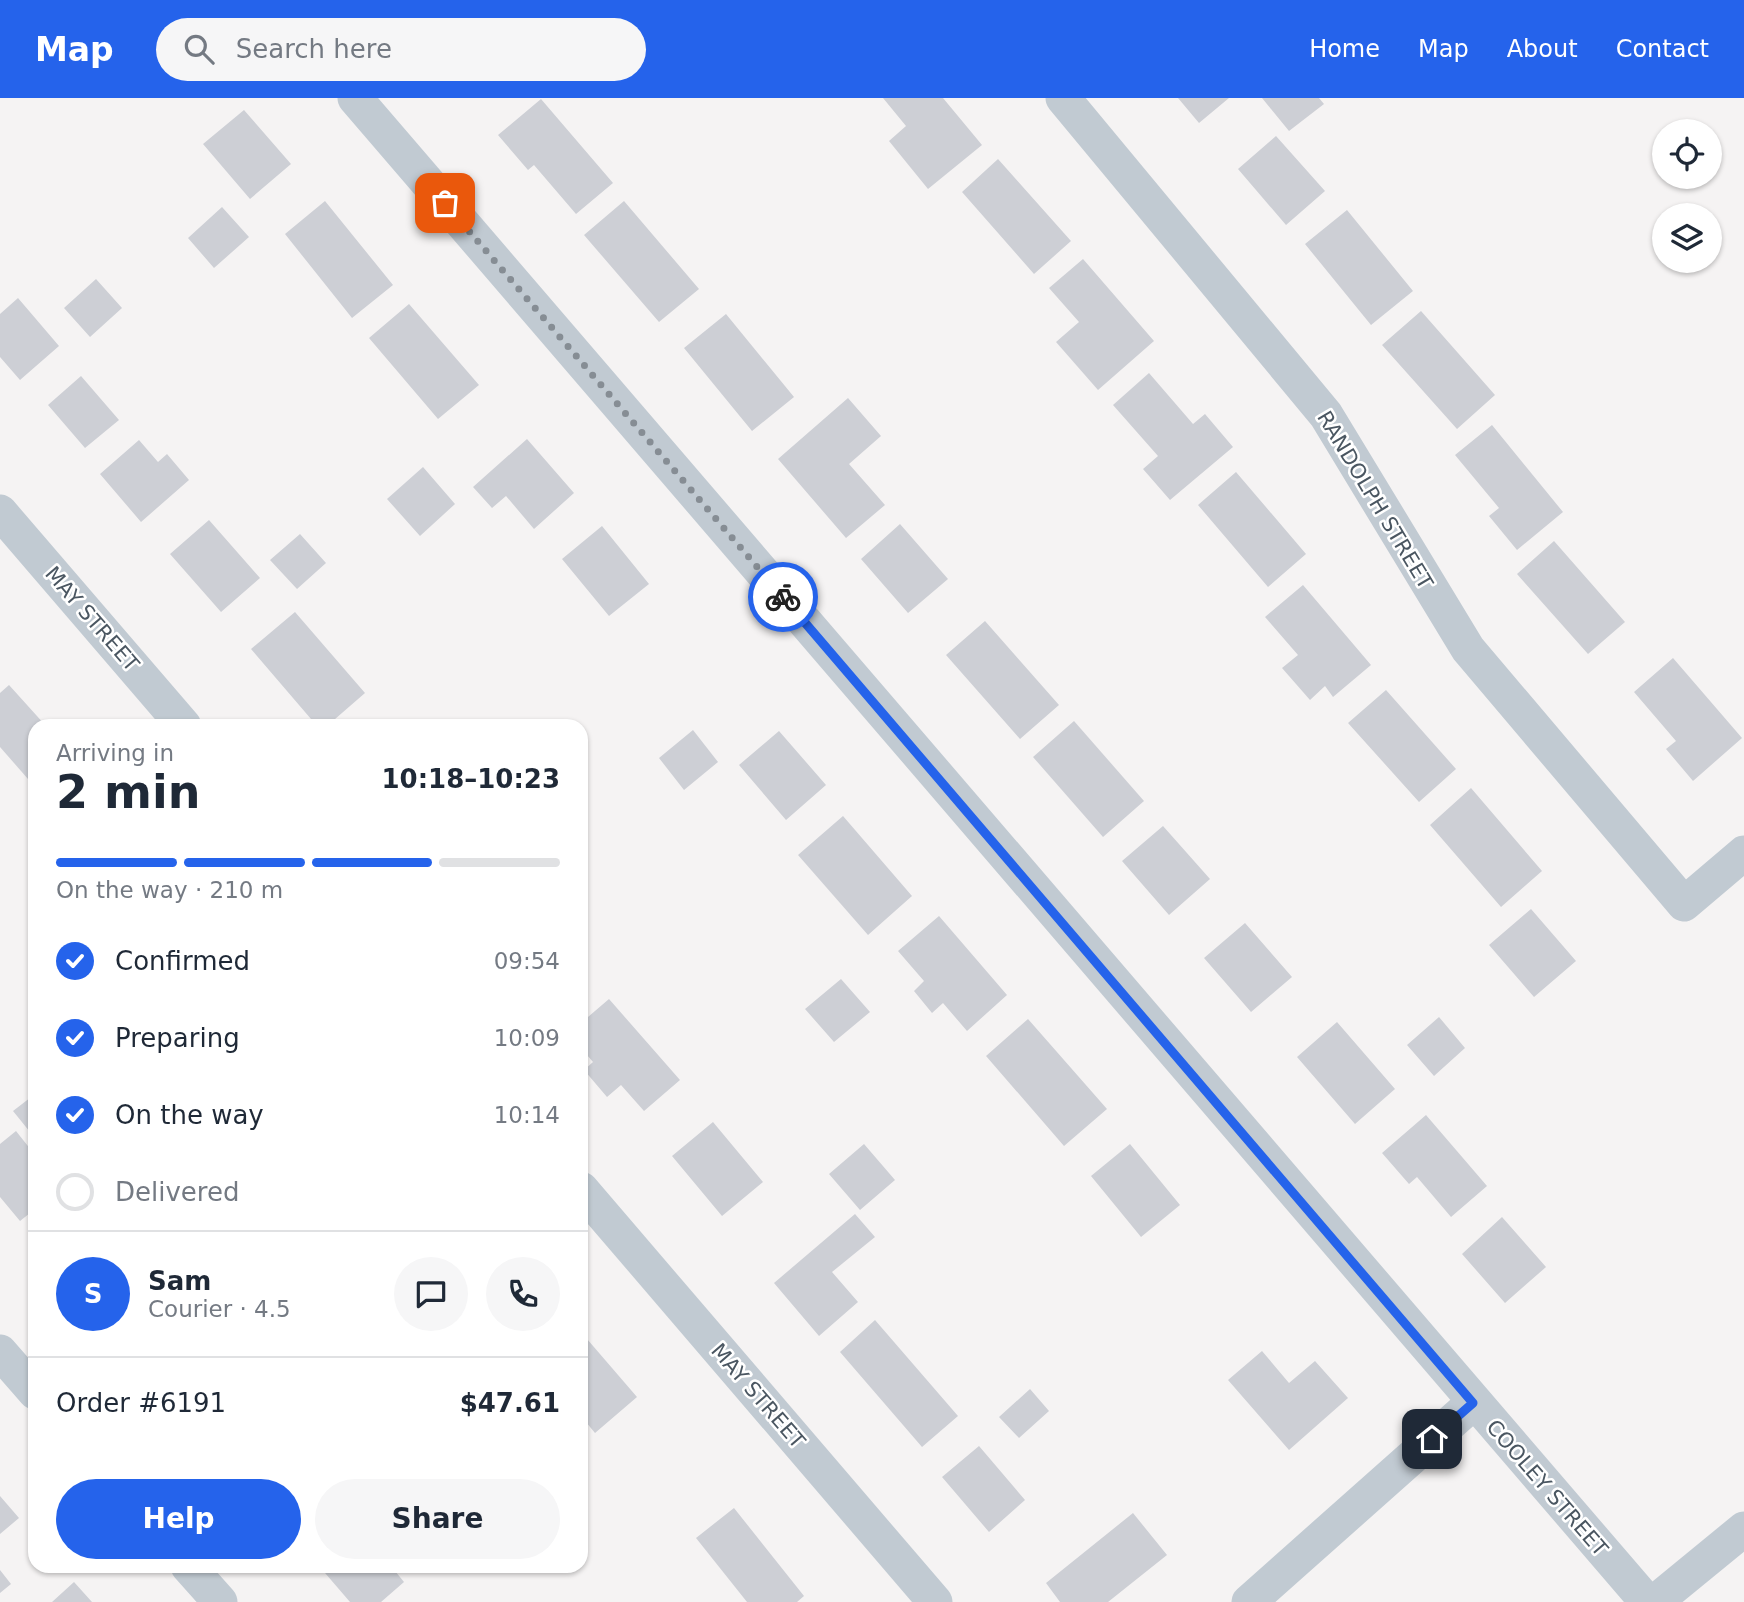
<!DOCTYPE html>
<html lang="en">
<head>
<meta charset="utf-8">
<style>
  body { margin:0; font-family:"DejaVu Sans",sans-serif; background:#f6f6f7; color:#1f2937; height:100vh; display:flex; flex-direction:column; font-size:26px; white-space:nowrap }
  * { box-sizing:border-box; margin:0 }
  p { font-size:23px; color:#747a83 }
  .icon { flex:none; width:38px; height:38px; fill:none; stroke:currentColor; stroke-width:2; stroke-linecap:round; stroke-linejoin:round }
  .map { position:relative; flex:1; overflow:hidden }
  .details { position:absolute; left:28px; top:621px; width:560px; height:854px; display:flex; flex-direction:column; background:#fff; border-radius:21px; box-shadow:0 2px 5px #0004 }
  .details>* { flex:none }
  .fabs { position:absolute; left:1652px; top:21px; display:grid; gap:14px }
  .fabs a { display:grid; place-items:center; width:70px; height:70px; border-radius:50%; background:#fff; box-shadow:0 2px 5px #0004; font-size:35px }
  .pin { position:absolute; display:grid; place-items:center; width:60px; height:60px; color:#fff; margin:-30px; border-radius:14px; box-shadow:0 4px 10px #0006 }
  .courier { position:absolute; display:grid; place-items:center; width:70px; height:70px; margin:-35px; border:5px solid #2563eb; border-radius:50%; background:#fff; color:#222; box-shadow:0 2px 9px #0007 }
  .headline em { font-style:normal; font-weight:700 }
  .headline div { display:flex; flex-direction:column-reverse }
  .headline { display:flex; align-items:center; justify-content:space-between; height:119px; padding:0 28px }
  h1 { font-size:46px; font-weight:700; line-height:52px }
  .bar { display:grid; grid-template-columns:repeat(4,1fr); gap:10px 7px; align-content:center; height:84px; padding:0 28px }
  .bar i { height:9px; border-radius:5px; background:#e0e1e3 }
  .bar .selected { background:#2563eb }
  .bar p { grid-column:span 4 }
  .line { display:flex; align-items:center; gap:18px; padding:0 28px; border-top:2px solid #e0e1e3 }
  .line div { flex:1 }
  .round { display:grid; place-items:center; flex:none; width:74px; height:74px; border-radius:37px; background:#f6f6f7 }
  ol { padding:0 28px; list-style:none }
  li { display:flex; align-items:center; gap:21px; height:77px }
  li p { margin-inline-start:auto }
  li .icon { padding:7px; border-radius:50%; background:#2563eb; color:#fff; stroke-width:4 }
  li:last-child { color:#747a83 }
  li i { width:38px; height:38px; border:4px solid #e0e1e3; border-radius:50% }
  .button { display:flex; gap:14px; margin-top:auto; padding:14px 28px }
  .button a { flex:1; height:80px; border-radius:42px; background:#2563eb; color:#fff; font-size:28px; font-weight:700; line-height:80px; text-align:center }
  .button a+a { background:#f6f6f7; color:#1f2937 }
  header { display:flex; align-items:center; gap:42px; box-sizing:border-box; height:98px; padding:0 35px; background:#2563eb; color:#fff }
  header strong { font-size:33px }
  nav { display:flex; gap:38px; margin-inline-start:auto; font-size:24px }
  .search { width:490px; height:63px; background:#f6f6f7; display:flex; align-items:center; gap:18px; box-sizing:border-box; padding:0 24px; border-radius:38px; color:#747a83; font-size:26px }
  .map>svg:first-child { display:block }
</style>
</head>
<body>
<header>
<strong>Map</strong>
<div class="search"><svg class="icon" aria-label="search" viewBox="0 0 24 24"><circle cx="10" cy="10" r="6"/><path d="M15 15l6 6"/></svg>Search here</div>
<nav><a>Home</a><a>Map</a><a>About</a><a>Contact</a></nav>
</header>
<div class="map">
<svg width="1744" height="1504" viewBox="0 0 1744 1504">
  <rect width="100%" height="100%" fill="#f5f3f3"/>
  <path fill="#cdcfd5" d="M883,0H943L982,47L928,91L889,43L906,28Z
    M1178,0H1229L1199,25Z
    M1262,0H1319L1324,6L1289,33Z
    M541,1L613,85L576,116L534,67L528,72L498,37Z
    M244,12L291,66L250,101L203,46Z
    M1276,38L1325,93L1286,127L1238,71Z
    M998,61L1071,143L1034,176L962,94Z
    M325,103L393,187L352,220L285,136Z
    M624,103L699,191L659,224L584,137Z
    M222,109L249,139L214,170L188,140Z
    M1347,112L1413,193L1371,227L1305,146Z
    M1083,161L1154,243L1098,292L1056,244L1079,224L1049,190Z
    M96,181L122,210L90,239L64,210Z
    M18,200L59,248L20,282L0,259V216Z
    M409,206L479,287L438,321L369,240Z
    M1421,213L1495,297L1457,331L1382,247Z
    M726,216L794,299L752,333L684,250Z
    M1149,275L1193,326L1205,316L1233,349L1170,402L1143,371L1158,358L1113,307Z
    M81,278L119,322L85,350L48,307Z
    M848,300L881,338L849,366L885,407L846,440L778,361Z
    M1492,327L1563,414L1517,452L1489,418L1499,410L1455,357Z
    M527,341L574,395L534,431L506,398L492,410L473,389Z
    M139,342L158,364L167,356L189,382L141,424L100,376Z
    M423,369L455,406L420,438L387,401Z
    M1236,374L1306,456L1268,489L1198,407Z
    M209,422L260,480L221,514L170,456Z
    M900,426L948,481L908,515L861,461Z
    M602,428L649,486L609,518L562,461Z
    M300,436L326,465L297,491L270,462Z
    M1554,443L1625,524L1588,556L1517,476Z
    M1303,487L1371,567L1333,599L1325,588L1310,602L1282,570L1298,557L1265,519Z
    M295,514L365,595L327,628H317L251,551Z
    M985,523L1059,607L1020,641L946,557Z
    M1673,560L1742,640L1693,683L1666,651L1676,643L1634,594Z
    M9,587L46,628H35V689L0,649V595Z
    M1386,592L1456,671L1419,704L1348,625Z
    M1074,623L1144,703L1103,739L1033,659Z
    M693,632L718,664L684,692L659,660Z
    M779,633L826,687L786,722L739,667Z
    M1471,690L1542,773L1501,809L1430,727Z
    M843,718L912,798L868,837L798,757Z
    M1163,728L1210,781L1169,817L1122,763Z
    M1531,811L1576,863L1534,899L1489,847Z
    M939,818L1007,897L967,933L943,905L932,915L914,893L924,883L898,853Z
    M1245,825L1292,879L1251,914L1204,860Z
    M841,881L870,914L834,944L805,911Z
    M609,901L680,982L644,1013L621,987L607,999L584,972L593,964L581,950V925Z
    M1439,919L1465,950L1434,978L1407,947Z
    M1028,921L1107,1011L1064,1048L986,958Z
    M1337,924L1395,991L1355,1026L1297,959Z
    M35,996V1030L30,1034L13,1013Z
    M1426,1017L1487,1088L1451,1119L1417,1079L1409,1086L1382,1055Z
    M713,1024L763,1084L722,1118L672,1058Z
    M16,1033L35,1057V1111L20,1123L0,1099V1046Z
    M864,1046L895,1082L860,1112L829,1076Z
    M1130,1046L1180,1107L1141,1139L1091,1078Z
    M855,1116L875,1139L832,1174L858,1204L819,1238L774,1185Z
    M1502,1119L1546,1169L1505,1205L1462,1156Z
    M875,1222L958,1318L922,1349L840,1254Z
    M581,1234L637,1299L595,1335L581,1318Z
    M1262,1253L1289,1285L1315,1263L1348,1300L1289,1352L1228,1282Z
    M1030,1291L1049,1313L1019,1340L999,1319Z
    M979,1348L1025,1402L989,1434L942,1379Z
    M0,1398L19,1420L0,1436Z
    M734,1410L804,1498L797,1504H747L696,1440Z
    M1133,1415L1167,1457L1108,1504H1060L1046,1485Z
    M319,1468H391L404,1484L381,1504H350Z
    M0,1472L11,1486L0,1495Z
    M74,1484L92,1504H52Z"/>
  <g fill="none" stroke-linecap="round" stroke-linejoin="round">
    <path stroke="#c1cad2" stroke-width="35" d="M355,0L1647,1504
      M1063,0L1326,317L1468,551L1684,806L1744,755
      M0,414L184,628
      M581,1091L935,1504
      M0,1254L35,1294
      M188,1468L220,1504
      M1249,1504L1473,1305
      M1655,1504L1744,1431"/>
  </g>
  <g fill="none" stroke-linecap="round" stroke-linejoin="round">
    <path stroke="#868d94" stroke-width="7" stroke-dasharray="0 12.6" d="M445,105L783,499"/>
    <path stroke="#2563eb" stroke-width="9" d="M783,499L1473,1305L1432,1341"/>
  </g>
  <g text-anchor="middle" dominant-baseline="central" stroke-width="5" stroke-linejoin="round" paint-order="stroke">
    <g font-size="21" fill="#4a5661" stroke="#fff">
      <text transform="translate(1375 402) rotate(59)">RANDOLPH STREET</text>
      <text transform="translate(92 521) rotate(49)">MAY STREET</text>
      <text transform="translate(758 1298) rotate(49)">MAY STREET</text>
      <text transform="translate(1547 1390) rotate(49)">COOLEY STREET</text>
    </g>
  </g>
</svg>
<div class="fabs">
<a><svg class="icon" aria-label="locate" viewBox="0 0 24 24"><circle cx="12" cy="12" r="6"/><path d="M12 2v4M12 18v4M2 12h4M18 12h4"/></svg></a>
<a><svg class="icon" aria-label="layers" viewBox="0 0 24 24"><path d="M12 4l9 5-9 5-9-5zM3 14l9 5 9-5"/></svg></a>
</div>
<div class="pin" style="left:445px;top:105px;background:#ea580c"><svg class="icon" aria-label="bag" viewBox="0 0 24 24"><path d="M5 8h14l-1 12H6zM9 8a3 3 0 0 1 6 0"/></svg></div>
<div class="pin" style="left:1432px;top:1341px;background:#1f2937"><svg class="icon" aria-label="home" viewBox="0 0 24 24"><path d="M3 11l9-7 9 7M6 9v11h12V9"/></svg></div>
<div class="courier" style="left:783px;top:499px"><svg class="icon" aria-label="bike" viewBox="0 0 24 24"><circle cx="6" cy="16" r="4"/><circle cx="18" cy="16" r="4"/><path d="M6 16l4-8h5l3 8M10 8l3 8H6M13 5h3"/></svg></div>
<section class="details">
<div class="headline"><div><h1>2 min</h1><p>Arriving in</p></div><em>10:18–10:23</em></div>
<div class="bar"><i class="selected"></i><i class="selected"></i><i class="selected"></i><i></i><p>On the way · 210 m</p></div>
<ol>
<li><svg class="icon" aria-label="check" viewBox="0 0 24 24"><path d="M5 12l5 5 9-10"/></svg>Confirmed<p>09:54</p></li>
<li><svg class="icon" aria-label="check" viewBox="0 0 24 24"><path d="M5 12l5 5 9-10"/></svg>Preparing<p>10:09</p></li>
<li><svg class="icon" aria-label="check" viewBox="0 0 24 24"><path d="M5 12l5 5 9-10"/></svg>On the way<p>10:14</p></li>
<li><i></i>Delivered</li>
</ol>
<div class="line" style="height:126px"><b class="round" style="background:#2563eb;color:#fff">S</b><div><b>Sam</b><p>Courier · 4.5</p></div><a class="round"><svg class="icon" aria-label="chat" viewBox="0 0 24 24"><path d="M4 5h16v11H9l-5 4z"/></svg></a><a class="round"><svg class="icon" aria-label="phone" viewBox="0 0 24 24"><path d="M5 4h4l2 5-3 2q2 4 5 5l2-3 5 2v4C11 20 4 13 5 4z"/></svg></a></div>
<div class="line" style="height:91px"><div>Order #6191</div><b>$47.61</b></div>
<div class="button"><a>Help</a><a>Share</a></div>
</section>
</div>
</body>
</html>
